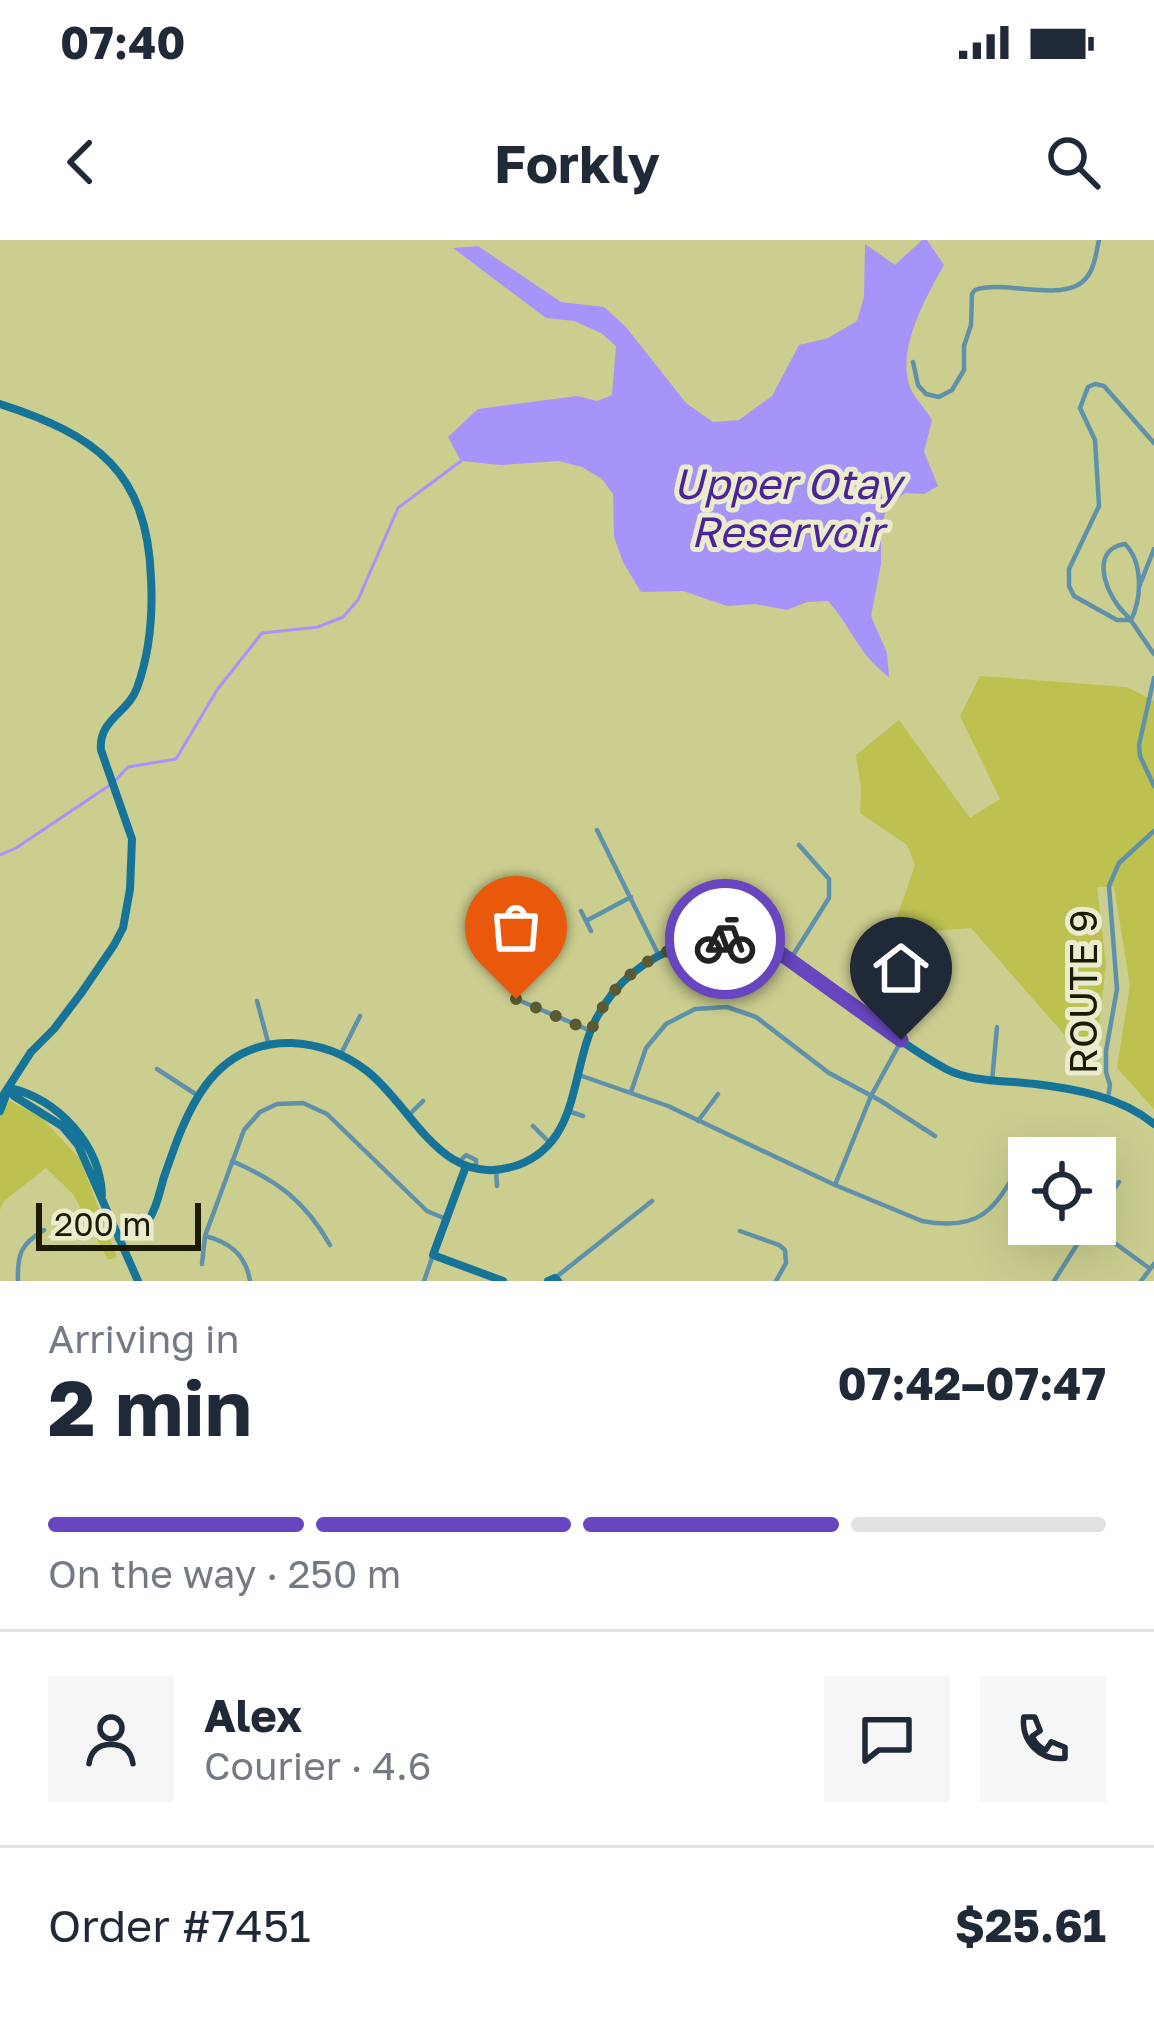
<!DOCTYPE html>
<html lang="en">
<head>
<meta charset="utf-8">
<style>
  body { margin:0; font-family:"Golos Text",sans-serif; background:#f6f6f7; color:#1f2937; height:100vh; display:flex; flex-direction:column; font-size:45px; white-space:nowrap }
  * { box-sizing:border-box; margin:0 }
  p { font-size:39px; color:#747a83 }
  .icon { flex:none; width:66px; height:66px; fill:none; stroke:currentColor; stroke-width:2; stroke-linecap:round; stroke-linejoin:round }
  .map { position:relative; height:1041px; overflow:hidden }
  .panel { display:flex; flex-direction:column; background:#fff; flex:1 }
  .panel>* { flex:none }
  .controls { position:absolute; left:1008px; top:897px; display:grid; gap:24px }
  .controls a { display:grid; place-items:center; width:108px; height:108px; border-radius:0px; background:#fff; box-shadow:0 12px 48px #0002; font-size:60px }
  .scale { position:absolute; left:36px; bottom:30px; width:165px; box-sizing:border-box; padding-left:12px; border:6px solid #1b1b03; border-top:0; font-size:33px; line-height:42px; white-space:nowrap; color:#1b1b03; -webkit-text-stroke:9px #eaeccd; paint-order:stroke }
  .pin { position:absolute; display:grid; place-items:center; width:102px; height:102px; color:#fff; margin:-123px -51px; border-radius:50% 50% 50% 0; rotate:-45deg; box-shadow:0 0 12px #0007 }
  .pin .icon { rotate:45deg }
  .courier { position:absolute; display:grid; place-items:center; width:120px; height:120px; margin:-60px; border:9px solid #6746bf; border-radius:50%; background:#fff; color:#222; box-shadow:0 3px 15px #0007 }
  .overview em { font-style:normal; font-weight:700 }
  .overview div { display:flex; flex-direction:column-reverse }
  .overview { display:flex; align-items:center; justify-content:space-between; height:204px; padding:0 48px }
  h1 { font-size:78px; font-weight:700; line-height:90px }
  .bar { display:grid; grid-template-columns:repeat(4,1fr); gap:18px 12px; align-content:center; height:144px; padding:0 48px }
  .bar i { height:15px; border-radius:9px; background:#e0e1e3 }
  .bar .selected { background:#6746bf }
  .bar p { grid-column:span 4 }
  .line { display:flex; align-items:center; gap:30px; padding:0 48px; border-top:3px solid #e0e1e3 }
  .line div { flex:1 }
  .round { display:grid; place-items:center; flex:none; width:126px; height:126px; border-radius:0px; background:#f6f6f7 }
  .status { display:flex; justify-content:space-between; align-items:center; height:84px; padding:0 60px; background:#fff; direction:ltr }
  .status svg { height:33px; fill:currentColor }
  header { display:flex; justify-content:space-between; align-items:center; height:156px; padding:0 48px; background:#fff; font-size:54px; font-weight:700 }
  .map>svg:first-child { display:block }
</style>
</head>
<body>
<div class="status"><b>07:40</b><svg viewBox="0 0 49 12"><path d="M0 12V9h3v3zM5 12V6h3v6zM10 12V3h3v9zM15 12V0h3v12zM26 1h20v11H26zM47 4h2v5h-2z"/></svg></div>
<header><svg class="icon" aria-label="back" viewBox="0 0 24 24"><path d="M15 5l-7 7 7 7"/></svg>Forkly<svg class="icon" aria-label="search" viewBox="0 0 24 24"><circle cx="10" cy="10" r="6"/><path d="M15 15l6 6"/></svg></header>
<div class="map">
<svg width="1154" height="1041" viewBox="0 0 1154 1041">
  <rect width="100%" height="100%" fill="#cbce8f"/>
  <path fill="#bdc150" d="M980,436L1127,447L1154,461V869L1117,828L1130,745L1114,647H1097L1106,724L1097,804L1075,807L971,688L907,693L897,677L915,625L907,605L860,573L861,548L856,515L899,480L970,578L1000,559L960,476Z
    M0,856L41,877L80,919L117,1017L108,1020L73,954L46,928L4,961L0,970Z"/>
  <path fill="#a794fa" d="M922,0H927L944,25C926,57 896,110 910,147C914,158 926,169 932,180L924,212L938,246L924,254L905,253L886,268L881,292V324L871,376L887,413L889,437C857,413 853,389 828,361L807,362L787,370L755,364L727,366L683,351L641,352L623,322L614,297L613,254L602,239L582,227L559,221L501,225L461,221L448,197L478,169L577,156L597,161L612,155L616,106L601,93L574,81L546,78L453,8L478,6L561,62L604,67L626,87L686,163L713,182L739,180L772,156L799,105L828,98L857,81L864,57L865,4L895,25Z"/>
  <g fill="none" stroke-linecap="round" stroke-linejoin="round">
    <path stroke="#a794fa" stroke-width="3" d="M0,615L16,608L113,543L128,527L176,519L217,450L262,393L318,387L343,377L358,360L398,268L461,221"/>
    <path stroke="#5f91aa" stroke-width="4.5" d="M913,122L918,145L926,154L939,157L952,150L964,130V106L971,85L972,54L975,50C1005,39 1067,65 1087,37C1095,27 1096,12 1099,0
      M1139,347L1154,309
      M1131,380H1117L1074,356L1069,346V329L1099,266L1095,200L1080,168L1088,147L1095,144L1104,146L1154,203
      M1131,380C1142,358 1143,322 1125,304C1091,309 1104,348 1119,367C1123,372 1128,376 1132,382C1139,392 1146,403 1154,414
      M1154,438L1139,505L1140,516L1154,546
      M597,590L658,714
      M581,671L591,691
      M586,681L631,657
      M725,699L727,681
      M790,720L829,658V639L799,605
      M516,759L591,791
      M257,761L268,802
      M867,775L880,757L890,749
      M341,814L360,776
      M157,829L197,855
      M579,835L668,866L835,945L922,981C986,993 997,964 1025,916
      M992,841L997,787
      M631,852L646,808L666,784L695,769L727,767L756,777L829,833L881,861L935,896
      M1108,858L1110,845L1106,832V811L1117,749L1109,646L1119,623L1154,591
      M568,871L583,876
      M410,874L423,861
      M698,881L718,854
      M533,886L550,903
      M232,921C278,941 305,961 330,1005
      M459,922L466,915L476,920V928
      M496,929L497,946
      M835,945L871,856L900,803
      M1095,977L1119,942
      M1090,985L1149,1028
      M740,991L779,1005L785,1010L786,1023L776,1041
      M205,996C230,1002 246,1015 250,1041
      M202,1024L205,996L244,890L260,872L277,864L303,863L327,874L427,971L446,979
      M555,1038L652,961
      M18,1041C17,1014 21,1004 44,990
      M424,1041L433,1015
      M1054,1041L1090,984
      M1141,1041L1154,1024"/>
    <path stroke="#167499" stroke-width="8" d="M0,164C96,195 147,231 151,338C153,375 150,412 137,448C128,473 98,480 101,510L132,599L130,649L123,688L114,705L82,752L54,789L31,812L0,860
      M8,848L14,856L62,886L78,905L138,1041
      M10,848C59,860 100,905 102,955
      M0,871L6,855
      M466,926L433,1015L503,1041
      M119,999C129,993 142,989 149,979C157,968 160,950 164,937C186,873 210,802 291,803C319,804 345,814 367,831C414,868 442,952 518,925C581,902 570,829 596,779C615,742 646,718 684,705C712,696 755,701 781,714C797,722 812,736 826,746C865,774 904,806 946,829C973,843 1006,840 1035,844C1077,849 1121,857 1154,884
      M548,1041L555,1038L558,1041"/>
  </g>
  <g fill="none" stroke-linecap="round" stroke-linejoin="round">
    <path stroke="#595a34" stroke-width="12" stroke-dasharray="0 21.6" d="M516,759L591,791C613,734 666,700 725,699"/>
    <path stroke="#6746bf" stroke-width="15" d="M725,699L780,713L901,800"/>
  </g>
  <g text-anchor="middle" dominant-baseline="central" stroke-width="10" stroke-linejoin="round" paint-order="stroke">
    <g font-size="39" fill="#1b1b03" stroke="#eaeccd">
      <text transform="translate(1082 752) rotate(-90)">ROUTE 9</text>
    </g>
    <g font-size="42" font-style="italic" fill="#4a2499" stroke="#eaeccd">
      <text x="787" y="243">Upper Otay<tspan x="787" dy="48">Reservoir</tspan></text>
    </g>
  </g>
</svg>
<div class="controls">
<a><svg class="icon" aria-label="locate" viewBox="0 0 24 24"><circle cx="12" cy="12" r="6"/><path d="M12 2v4M12 18v4M2 12h4M18 12h4"/></svg></a>
</div>
<div class="scale">200 m</div>
<div class="pin" style="left:516px;top:759px;background:#ea580c"><svg class="icon" aria-label="bag" viewBox="0 0 24 24"><path d="M5 8h14l-1 12H6zM9 8a3 3 0 0 1 6 0"/></svg></div>
<div class="pin" style="left:901px;top:800px;background:#1f2937"><svg class="icon" aria-label="home" viewBox="0 0 24 24"><path d="M3 11l9-7 9 7M6 9v11h12V9"/></svg></div>
<div class="courier" style="left:725px;top:699px"><svg class="icon" aria-label="bike" viewBox="0 0 24 24"><circle cx="6" cy="16" r="4"/><circle cx="18" cy="16" r="4"/><path d="M6 16l4-8h5l3 8M10 8l3 8H6M13 5h3"/></svg></div>
</div>
<section class="panel">
<div class="overview"><div><h1>2 min</h1><p>Arriving in</p></div><em>07:42–07:47</em></div>
<div class="bar"><i class="selected"></i><i class="selected"></i><i class="selected"></i><i></i><p>On the way · 250 m</p></div>
<div class="line" style="height:216px"><a class="round"><svg class="icon" aria-label="person" viewBox="0 0 24 24"><circle cx="12" cy="8" r="4"/><path d="M4 21q1-7 8-7t8 7"/></svg></a><div><b>Alex</b><p>Courier · 4.6</p></div><a class="round"><svg class="icon" aria-label="chat" viewBox="0 0 24 24"><path d="M4 5h16v11H9l-5 4z"/></svg></a><a class="round"><svg class="icon" aria-label="phone" viewBox="0 0 24 24"><path d="M5 4h4l2 5-3 2q2 4 5 5l2-3 5 2v4C11 20 4 13 5 4z"/></svg></a></div>
<div class="line" style="height:156px"><div>Order #7451</div><b>$25.61</b></div>
</section>
</body>
</html>
